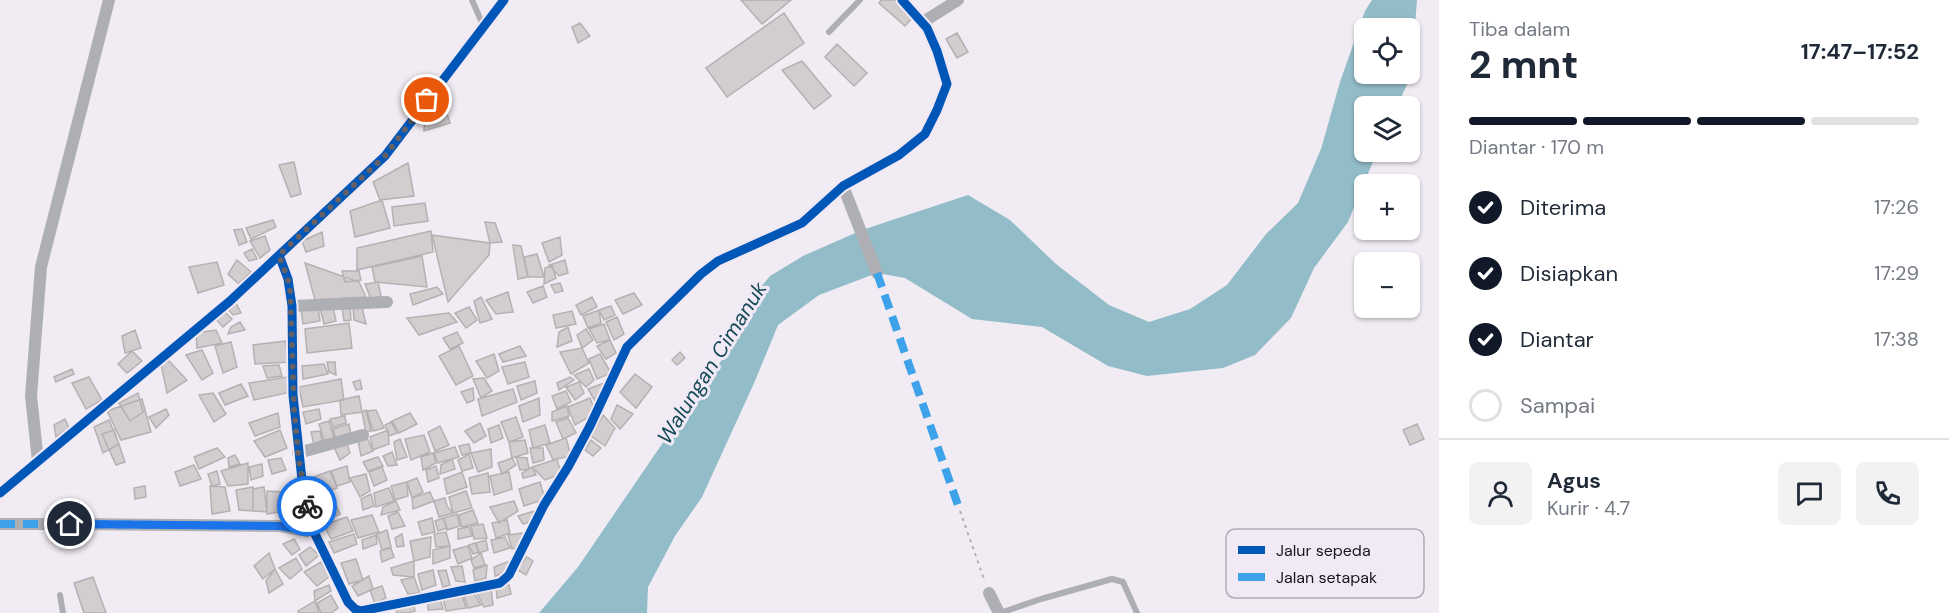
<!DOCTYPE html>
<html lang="id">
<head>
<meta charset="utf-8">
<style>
  body { margin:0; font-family:"DM Sans",sans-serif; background:#f2f2f3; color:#1f2937; height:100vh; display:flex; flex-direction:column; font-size:22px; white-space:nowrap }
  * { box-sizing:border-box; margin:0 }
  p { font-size:20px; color:#747a83 }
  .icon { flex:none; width:33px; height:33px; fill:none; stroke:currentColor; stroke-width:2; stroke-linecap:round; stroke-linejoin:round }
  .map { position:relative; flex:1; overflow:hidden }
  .panel { display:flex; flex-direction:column; background:#fff; width:510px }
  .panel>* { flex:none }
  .buttons { position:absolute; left:1354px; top:18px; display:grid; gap:12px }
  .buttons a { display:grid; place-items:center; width:66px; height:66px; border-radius:9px; background:#fff; box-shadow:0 2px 4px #0004; font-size:30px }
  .pin { position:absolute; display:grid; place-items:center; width:51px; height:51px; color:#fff; margin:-26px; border:3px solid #fff; border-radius:50%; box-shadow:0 2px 6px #0007 }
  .courier { position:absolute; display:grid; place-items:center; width:60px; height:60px; margin:-30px; border:4px solid #1a73e8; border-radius:50%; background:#fff; color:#222; box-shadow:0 2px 8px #0007 }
  .summary em { font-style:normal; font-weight:700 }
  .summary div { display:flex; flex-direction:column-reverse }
  .summary { display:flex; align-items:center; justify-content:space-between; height:102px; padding:0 30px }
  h1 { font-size:39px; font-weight:700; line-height:45px }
  .bar { display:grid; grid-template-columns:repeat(4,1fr); gap:9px 6px; align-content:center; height:72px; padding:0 30px }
  .bar i { height:8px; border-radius:4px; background:#e0e1e3 }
  .bar .active { background:#111827 }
  .bar p { grid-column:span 4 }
  .line { display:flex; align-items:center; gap:15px; padding:0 30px; border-top:2px solid #e0e1e3 }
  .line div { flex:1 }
  .round { display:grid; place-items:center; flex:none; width:63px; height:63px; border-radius:9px; background:#f2f2f3 }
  ol { padding:0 30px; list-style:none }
  li { display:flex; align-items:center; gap:18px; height:66px }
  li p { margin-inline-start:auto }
  li .icon { padding:6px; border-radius:50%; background:#111827; color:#fff; stroke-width:4 }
  li:last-child { color:#747a83 }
  li i { width:33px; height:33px; border:3px solid #e0e1e3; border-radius:50% }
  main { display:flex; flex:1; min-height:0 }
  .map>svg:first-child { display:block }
</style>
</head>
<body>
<main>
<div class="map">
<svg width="1439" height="613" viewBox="0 0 1439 613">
  <rect width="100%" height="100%" fill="#f1ecf3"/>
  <path fill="#92bcc8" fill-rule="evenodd" d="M1372,0H1417L1411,76L1397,106H1365V152H1377L1348,222L1314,268L1291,318L1255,355L1223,368L1147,376L1108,366L1042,327L972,319L905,278L877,273L819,295L778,325L755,381L702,497L675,536L648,587L647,613H539L578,567L705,381L735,344L752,298L770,276L803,256L862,230L968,195L1010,220L1056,264L1109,305L1149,322L1190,309L1227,285L1266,234L1298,203L1321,149L1340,82L1365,11ZM1365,28H1410V74H1365Z"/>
  <path fill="#d2cdcf" stroke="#b5b0b2" stroke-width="1.5" d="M741,0H791L762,24Z
    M881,0H901L916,14L905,26L879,3Z
    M784,13L804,43L727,97L706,68Z
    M580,23L590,36L578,43L572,27Z
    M957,33L968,52L957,58L946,39Z
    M837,44L867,73L854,86L825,57Z
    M802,61L831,96L814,109L782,70Z
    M443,101L450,123L424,131L425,109Z
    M294,162L301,194L291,197L279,165Z
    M408,163L414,196L380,200L373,182Z
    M382,200L390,228L355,237L350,211Z
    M425,203L428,221L394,226L392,207Z
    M273,220L276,227L251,239L246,228Z
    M485,222L495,223L502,242L490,243Z
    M242,229L247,242L239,245L234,230Z
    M431,231L433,252L357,270V248Z
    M322,232L324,246L306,252L302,241Z
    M432,235L490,243L489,255L448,302Z
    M265,236L270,250L260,258L250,241Z
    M560,237L562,255L549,262L542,243Z
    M513,245L521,246L528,277L518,279Z
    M252,249L257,259L249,261L244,253Z
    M537,254L544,277H528L524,257Z
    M422,256L427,287L375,282L372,267Z
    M237,260L251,272L239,284L228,274Z
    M565,260L568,273L559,276L549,265Z
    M217,262L224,285L198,293L189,267Z
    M305,263L359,282L366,297L315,300Z
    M552,265L556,278L544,284L545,268Z
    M342,271H359L361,280L345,282Z
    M378,282L381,296L371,299L365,284Z
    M560,283L563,291L555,293L551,285Z
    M543,286L547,297L533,303L527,292Z
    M437,287L443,294L413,305L410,294Z
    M508,292L513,312L496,314L486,300Z
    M634,293L642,305L623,314L615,300Z
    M481,297L492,319L480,323L474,301Z
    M592,297L597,307L581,315L576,305Z
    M235,301L241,313L233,315L227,308Z
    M350,306L351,320L344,321L342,307Z
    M353,306L362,307L366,324L354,320Z
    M611,306L615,315L604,320L599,310Z
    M318,307L320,321L303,324L301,309Z
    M333,307L336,321L324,324L320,308Z
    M469,307L477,320L466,328L455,313Z
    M599,310L601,323L588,328L583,316Z
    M572,311L576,324L556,328L553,315Z
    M225,312L232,319L223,327L212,315Z
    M449,313L457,322L419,335L407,318Z
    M617,317L624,334L614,340L606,322Z
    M240,322L245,330L228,334L231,327Z
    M349,323L352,348L307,353L305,329Z
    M604,324L610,340L597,343L589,329Z
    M568,327L572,341L557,347L559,332Z
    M586,329L593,340L582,348L577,335Z
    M135,330L141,348L125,353L122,336Z
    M216,330L222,343L197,348L196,333Z
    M457,332L463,343L450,349L443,338Z
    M610,340L616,353L606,359L597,346Z
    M285,341L290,362L255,364L253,345Z
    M231,342L237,367L223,373L215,346Z
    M459,346L473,376L456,385L439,356Z
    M520,346L526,356L503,362L499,354Z
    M582,348L589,363L571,374L560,352Z
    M202,350L213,373L202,380L186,355Z
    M132,351L142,361L127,373L118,364Z
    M680,352L685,358L677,365L672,360Z
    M494,354L499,371L487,378L476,361Z
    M600,354L611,373L597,379L589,359Z
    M169,361L187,380L167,393L161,364Z
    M327,362H335L336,375L329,372Z
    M525,362L529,377L508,384L502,367Z
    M324,364L328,374L303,379L302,366Z
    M279,365L282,376L267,378L263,366Z
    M72,369L74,374L56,382L54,377Z
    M589,369L594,380L586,387L574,375Z
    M635,374L652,387L636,408L620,392Z
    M89,377L102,400L86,409L72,383Z
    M287,377L291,392L254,400L249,383Z
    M570,377L574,380L559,390L557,383Z
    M484,378L492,391L481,398L473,379Z
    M341,379L344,400L303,407L299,387Z
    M360,380L362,389L356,390L353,382Z
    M535,381L537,393L521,400L517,386Z
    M579,382L584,393L575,400L566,387Z
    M604,383L607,397L595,401L588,389Z
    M241,384L248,396L225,405L219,393Z
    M473,388L474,400L467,403L461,392Z
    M513,389L517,402L482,416L478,399Z
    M566,391L571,402L557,409L552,396Z
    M138,393L143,412L130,421L119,403Z
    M213,393L226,414L214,422L199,395Z
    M359,396L362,412L341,415L340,400Z
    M539,398L540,415L523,422L519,406Z
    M590,398L596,413L575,425L568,407Z
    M142,399L151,432L121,440L107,411Z
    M617,405L633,414L620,429L611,419Z
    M567,406L569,416L552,421V412Z
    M166,409L169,415L156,428L149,417Z
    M319,409L321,419L306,424L303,412Z
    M366,410L371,431L366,432L362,412Z
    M376,410L384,428L373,431L367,411Z
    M278,413L280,427L255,436L249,423Z
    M410,413L417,424L399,433L392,421Z
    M603,415L615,428L605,446L591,436Z
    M345,416L346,423L333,427L330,419Z
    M516,417L523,437L509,442L501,422Z
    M568,418L576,433L563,439L556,422Z
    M65,419L69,428L56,437L54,425Z
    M109,420L119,444L103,453L94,427Z
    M329,421L335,441L325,443L319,424Z
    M391,422L397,433L389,436L385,425Z
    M480,423L486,436L474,443L465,431Z
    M349,424L351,436L336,440L333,429Z
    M1417,424L1424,439L1410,445L1403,430Z
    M499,425L503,438L491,443L488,429Z
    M545,425L550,443L533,448L529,430Z
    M440,426L449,445L435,451L428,432Z
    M114,430L125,462L116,465L102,434Z
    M280,430L287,448L265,457L254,441Z
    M388,430L389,444L373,450L370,437Z
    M320,431L323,444L314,445L311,432Z
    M424,435L430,452L411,460L405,439Z
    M367,438L373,451L361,456L358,440Z
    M566,438L571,456L553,460L546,445Z
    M400,439L407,457L397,460L394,442Z
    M525,440L528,453L512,458L509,442Z
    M591,440L601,448L593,456L585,450Z
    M346,441L350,453L340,460L333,445Z
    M469,444L471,453L462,455L459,446Z
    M455,447L459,457L438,463L434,453Z
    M217,448L225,457L199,469L194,457Z
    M530,448H543L544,460L533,463Z
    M491,449L492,467L478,472L471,453Z
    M392,452L397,465L388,466L383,456Z
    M433,453L436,463L423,470L421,457Z
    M469,454L473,468L462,471L458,460Z
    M235,455L240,464L229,467L228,458Z
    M378,457L383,466L368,471L363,462Z
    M516,457L527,458L529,469L520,470Z
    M281,458L286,470L272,474L268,460Z
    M512,458L516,465L502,474L498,463Z
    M452,459L455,469L440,474L441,465Z
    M557,459L561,474L545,480L532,467Z
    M248,463V484L228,486L221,471Z
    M262,464L263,476L251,480L249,467Z
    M194,465L201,479L180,486L175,472Z
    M347,466L350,482L337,486L331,471Z
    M436,466L439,478L428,482L426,470Z
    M382,467L387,480L374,486L369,472Z
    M532,467L536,475L523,478L522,473Z
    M217,471L220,484L212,486L208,474Z
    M330,471L337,488L318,494L311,478Z
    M462,472L467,487L447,494L444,479Z
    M509,472L512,489L494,495L490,476Z
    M488,473L490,492L472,494L469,478Z
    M366,474L370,491L360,497L350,478Z
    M417,478L423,492L412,498L407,482Z
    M407,482L408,496L395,500L391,486Z
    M540,482L545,499L524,506L519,489Z
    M145,486L146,497L135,499L134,488Z
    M210,486L225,487L230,511L212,514Z
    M253,487V511L239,510L236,490Z
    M264,487L267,512L253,511V489Z
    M389,488L394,501L376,507L374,493Z
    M267,491L283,492L284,511L267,514Z
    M466,491L472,508L453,513L449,497Z
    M430,492L434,501L413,509L412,498Z
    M371,494L374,506L363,510L361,499Z
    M332,497L340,514L320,522L312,503Z
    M303,498L305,510L288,513L284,504Z
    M445,498L447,506L453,513L439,517L434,501Z
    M396,501L400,510L381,515L383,507Z
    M514,501L518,511L499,523L490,507Z
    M473,510L478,523L462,527L459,515Z
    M534,511L532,521L523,524L518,516Z
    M398,512L405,526L392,529L388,516Z
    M457,514L460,526L447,530L444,518Z
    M372,515L379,532L358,538L351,520Z
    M347,517L353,531L331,539L324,525Z
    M432,518L435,532L422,535L418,522Z
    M443,518L447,528L438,531L435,521Z
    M507,520L510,533L496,538L492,523Z
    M483,524L487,538L474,539L471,526Z
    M469,527L472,536L458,539V529Z
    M387,530L391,547L382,550L377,534Z
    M446,532L450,546L436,547L434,534Z
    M522,533V547L512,549L508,535Z
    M354,534L357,544L334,553L329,542Z
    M402,534L404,546L397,547L395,538Z
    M376,535L377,544L363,549L362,540Z
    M431,537L430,557L414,561L410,541Z
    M505,537L510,548L494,553L491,540Z
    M294,539L300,549L292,555L283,544Z
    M486,540L488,550L479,553L476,543Z
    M475,543L479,552L473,554L469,545Z
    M450,546V558L433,564V550Z
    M468,546L472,558L458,564L453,550Z
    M310,547L319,555L306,566L299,555Z
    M391,548L394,557L382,562L380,551Z
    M269,553L275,569L263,579L254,566Z
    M481,553L485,565L474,568L471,560Z
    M527,557L533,561L526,575L516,569Z
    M296,558L302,569L290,579L279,568Z
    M356,559L363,580L349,584L341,563Z
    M414,561V577L393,575L391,568Z
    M510,561L511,571L495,576L494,567Z
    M321,562L330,576L317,586L304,572Z
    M487,565L486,578L475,581L473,570Z
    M462,566L465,582L456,581L451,567Z
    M275,569L283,584L269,593L266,581Z
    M433,570L436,585L422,590L418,574Z
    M446,570L450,585L443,587L438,571Z
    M369,576L373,589L358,596L352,586Z
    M93,577L106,613H84L74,583Z
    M414,577L420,593L408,594L401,580Z
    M329,585L331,591L315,601L314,591Z
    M509,585L511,594L497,598L496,586Z
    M382,586L386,598L375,604L370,590Z
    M491,589L493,605L484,607L477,593Z
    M474,593L481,605L468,608L464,596Z
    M331,595L338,608L331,613H321L317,603Z
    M462,595L466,608L446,611L443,598Z
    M440,599L443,609L428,610V602Z
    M315,601L319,613H299L298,611Z
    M414,605L415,611L408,613H397L396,610Z"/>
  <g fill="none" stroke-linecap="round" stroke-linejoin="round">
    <path stroke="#b0aeb4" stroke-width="2" stroke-dasharray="3 4.5" stroke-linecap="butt" d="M960,511L985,582"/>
    <path stroke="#aeaeb5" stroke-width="6" d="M472,0L483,25
      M829,32L860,0
      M60,595L63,613
      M1000,613L1041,599L1112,579L1123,582L1137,613"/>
    <path stroke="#aeaeb5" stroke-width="12" d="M923,22L958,0
      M843,186L877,273
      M279,255L288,279L292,306L293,395L302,480L314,532L348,602L355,609L361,611L500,583L509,575L544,505L568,467L590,426L627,347L701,274L718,261L802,223L843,186L899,155L925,134L937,110L947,84L937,51L927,28L902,0
      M292,306L387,302
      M298,453L363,435
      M38,461L31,396L41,267L109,0
      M0,493L230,301L385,156L504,0
      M0,524H54
      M70,524L280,526L314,532
      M989,593L999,613"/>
    <path stroke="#3da2ea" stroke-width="8" stroke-dasharray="15 8" stroke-linecap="butt" d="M877,273L960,511
      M0,524H54
      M70,524L280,526L314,532"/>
    <defs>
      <path id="cycleway" d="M279,255L288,279L292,306L293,395L302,480L314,532L348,602L355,609L361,611L500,583L509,575L544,505L568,467L590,426L627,347L701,274L718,261L802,223L843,186L899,155L925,134L937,110L947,84L937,51L927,28L902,0
        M0,493L230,301L385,156L504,0"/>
    </defs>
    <use href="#cycleway" stroke="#f2e9f6" stroke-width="13"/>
    <use href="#cycleway" stroke="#0057b8" stroke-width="9"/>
  </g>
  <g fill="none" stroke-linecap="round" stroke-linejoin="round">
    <path stroke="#646065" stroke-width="6" stroke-dasharray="0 10.8" d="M307,506L299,461L294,410L290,286L279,255L385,156L427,100"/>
    <path stroke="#1a73e8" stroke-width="8" d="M70,524L280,526L314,532L307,506"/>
  </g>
  <g text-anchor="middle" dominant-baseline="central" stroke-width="6" stroke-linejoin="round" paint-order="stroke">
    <g font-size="21" font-style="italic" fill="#144b56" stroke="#f2e9f6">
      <text transform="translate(712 363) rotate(-58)">Walungan Cimanuk</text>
    </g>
  </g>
  <rect x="1226" y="529" width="198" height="69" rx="9" fill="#f2e9f6" stroke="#b1a9b4" stroke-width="1.5"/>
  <rect x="1238" y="546" width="27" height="8" fill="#0057b8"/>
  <rect x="1238" y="573" width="27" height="8" fill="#3da2ea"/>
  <g font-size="16" fill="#181419">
    <text x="1276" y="556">Jalur sepeda</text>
    <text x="1276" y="583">Jalan setapak</text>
  </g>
</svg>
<div class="buttons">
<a><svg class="icon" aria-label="locate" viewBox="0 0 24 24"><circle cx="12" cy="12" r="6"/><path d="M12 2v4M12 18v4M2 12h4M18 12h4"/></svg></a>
<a><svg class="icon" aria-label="layers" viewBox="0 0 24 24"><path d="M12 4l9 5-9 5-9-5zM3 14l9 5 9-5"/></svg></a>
<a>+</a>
<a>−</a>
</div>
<div class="pin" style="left:427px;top:100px;background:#ea580c"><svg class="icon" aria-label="bag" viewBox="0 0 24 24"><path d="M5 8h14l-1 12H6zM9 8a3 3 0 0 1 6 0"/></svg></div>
<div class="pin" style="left:70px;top:524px;background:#1f2937"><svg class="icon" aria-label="home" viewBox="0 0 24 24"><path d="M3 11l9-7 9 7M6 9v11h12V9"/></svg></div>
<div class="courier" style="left:307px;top:506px"><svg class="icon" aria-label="bike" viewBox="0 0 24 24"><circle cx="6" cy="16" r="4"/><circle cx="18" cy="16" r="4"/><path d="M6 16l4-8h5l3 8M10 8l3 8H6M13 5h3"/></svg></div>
</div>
<section class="panel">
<div class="summary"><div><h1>2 mnt</h1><p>Tiba dalam</p></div><em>17:47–17:52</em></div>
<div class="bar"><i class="active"></i><i class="active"></i><i class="active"></i><i></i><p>Diantar · 170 m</p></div>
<ol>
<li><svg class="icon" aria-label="check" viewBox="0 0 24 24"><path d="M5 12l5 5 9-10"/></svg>Diterima<p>17:26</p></li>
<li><svg class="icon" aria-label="check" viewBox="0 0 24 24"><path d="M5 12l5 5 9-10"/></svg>Disiapkan<p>17:29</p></li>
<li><svg class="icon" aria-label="check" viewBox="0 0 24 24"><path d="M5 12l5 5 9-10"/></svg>Diantar<p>17:38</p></li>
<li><i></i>Sampai</li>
</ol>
<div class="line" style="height:108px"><a class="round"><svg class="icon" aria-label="person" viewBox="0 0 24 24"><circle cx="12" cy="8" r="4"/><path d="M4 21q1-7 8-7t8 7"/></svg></a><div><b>Agus</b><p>Kurir · 4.7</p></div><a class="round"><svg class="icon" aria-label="chat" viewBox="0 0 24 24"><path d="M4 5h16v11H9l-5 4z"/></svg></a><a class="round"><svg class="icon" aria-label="phone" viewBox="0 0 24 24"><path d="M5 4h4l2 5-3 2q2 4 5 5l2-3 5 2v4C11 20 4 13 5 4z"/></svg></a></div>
</section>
</main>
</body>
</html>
